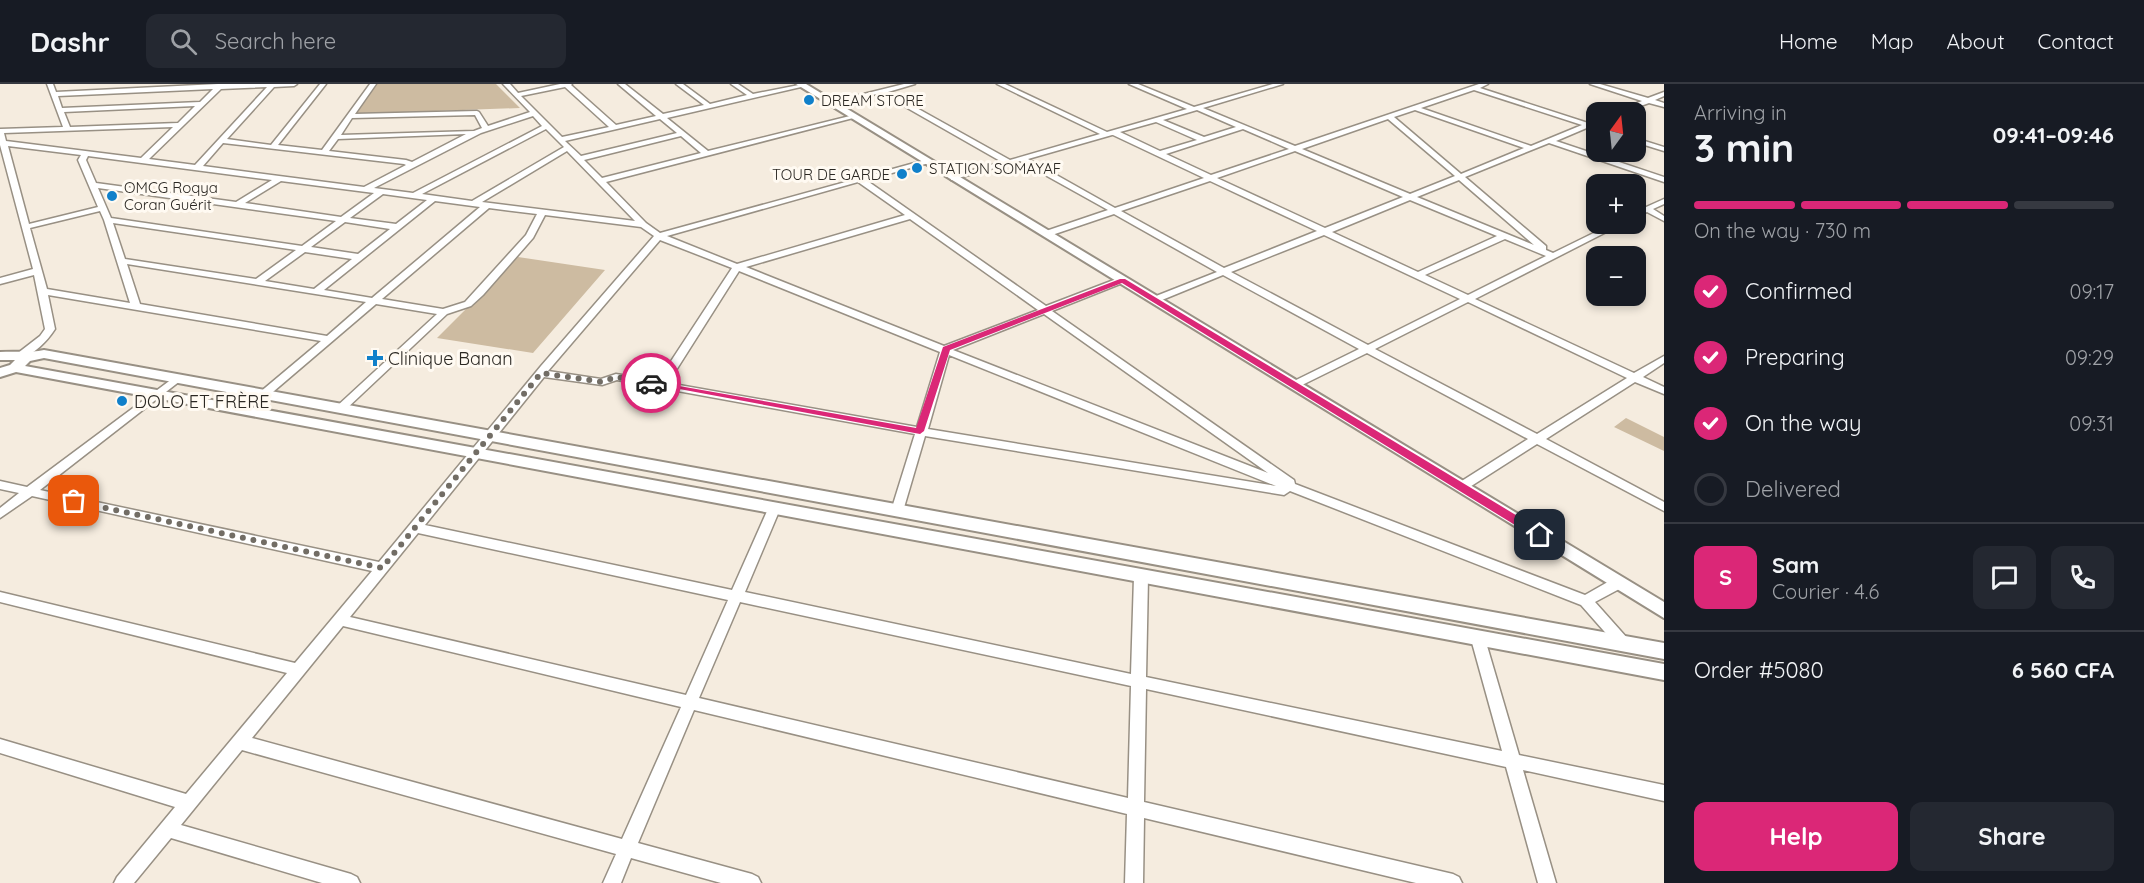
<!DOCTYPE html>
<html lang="en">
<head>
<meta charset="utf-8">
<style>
  body { margin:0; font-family:Quicksand,sans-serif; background:#242831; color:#f1f3f6; height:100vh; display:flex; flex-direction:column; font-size:22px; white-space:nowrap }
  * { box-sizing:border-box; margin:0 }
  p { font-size:20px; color:#9ea1a6 }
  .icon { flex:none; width:33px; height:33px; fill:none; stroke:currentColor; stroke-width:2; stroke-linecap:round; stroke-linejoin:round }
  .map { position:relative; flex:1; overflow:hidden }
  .side { display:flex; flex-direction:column; background:#171b24; width:480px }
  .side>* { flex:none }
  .needle { width:39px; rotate:15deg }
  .fabs { position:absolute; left:1586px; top:18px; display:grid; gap:12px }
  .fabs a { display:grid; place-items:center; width:60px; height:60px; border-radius:12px; background:#171b24; box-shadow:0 3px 9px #0003; font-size:30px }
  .pin { position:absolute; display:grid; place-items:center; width:51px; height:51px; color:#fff; margin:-26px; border-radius:12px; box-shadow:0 3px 9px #0006 }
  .courier { position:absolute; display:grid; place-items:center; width:60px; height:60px; margin:-30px; border:4px solid #db2777; border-radius:50%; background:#fff; color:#222; box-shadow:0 2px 8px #0007 }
  .summary em { font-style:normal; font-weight:700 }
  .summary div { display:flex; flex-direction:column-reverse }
  .summary { display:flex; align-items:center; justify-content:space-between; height:102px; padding:0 30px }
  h1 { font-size:39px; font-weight:700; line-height:45px }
  .bar { display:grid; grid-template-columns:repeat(4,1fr); gap:9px 6px; align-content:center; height:72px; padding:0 30px }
  .bar i { height:8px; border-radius:4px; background:#363941 }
  .bar .active { background:#db2777 }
  .bar p { grid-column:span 4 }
  .line { display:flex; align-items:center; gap:15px; padding:0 30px; border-top:2px solid #363941 }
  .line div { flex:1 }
  .round { display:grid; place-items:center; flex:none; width:63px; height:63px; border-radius:12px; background:#242831 }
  ol { padding:0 30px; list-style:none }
  li { display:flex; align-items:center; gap:18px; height:66px }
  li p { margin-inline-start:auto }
  li .icon { padding:6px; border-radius:50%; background:#db2777; color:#fff; stroke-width:4 }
  li:last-child { color:#9ea1a6 }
  li i { width:33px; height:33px; border:3px solid #363941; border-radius:50% }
  .cta { display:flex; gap:12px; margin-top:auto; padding:12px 30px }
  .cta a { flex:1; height:69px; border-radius:12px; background:#db2777; color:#fff; font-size:24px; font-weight:700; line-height:69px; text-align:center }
  .cta a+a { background:#242831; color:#f1f3f6 }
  header { display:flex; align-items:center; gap:36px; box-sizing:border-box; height:84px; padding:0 30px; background:#171b24; border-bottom:2px solid #363941 }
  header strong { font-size:28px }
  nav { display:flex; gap:33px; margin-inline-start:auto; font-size:21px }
  .search { width:420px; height:54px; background:#242831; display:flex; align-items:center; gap:15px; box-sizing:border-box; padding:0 21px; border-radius:12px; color:#9ea1a6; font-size:22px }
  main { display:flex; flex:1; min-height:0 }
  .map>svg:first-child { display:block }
</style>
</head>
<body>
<header>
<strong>Dashr</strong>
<div class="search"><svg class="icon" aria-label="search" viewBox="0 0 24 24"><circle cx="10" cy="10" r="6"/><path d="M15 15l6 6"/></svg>Search here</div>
<nav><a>Home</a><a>Map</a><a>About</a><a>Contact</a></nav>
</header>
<main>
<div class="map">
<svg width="1664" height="799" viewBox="0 0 1664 799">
  <rect width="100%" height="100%" fill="#f5ecdf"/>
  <path fill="#cdbba1" d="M376,0H496L520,24L354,30Z
    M518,173L605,186L533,269L437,254Z
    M1626,334L1664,353V367L1614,343Z"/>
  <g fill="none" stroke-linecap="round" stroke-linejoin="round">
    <defs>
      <path id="street" d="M47,0H53L56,8L218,0H297L294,2L274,3L227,55L271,61L320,0H326L278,61L322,66L370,0H376L355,30L477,27L479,28L488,42L530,28L503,0H510L518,9L560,0H572L571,1L616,41L656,32L618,0H625L663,30L704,21L676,0H683L710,20L747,11L731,0H738L753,10L804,0L801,3L667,34L708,67L854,31L857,33L606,98L646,139L660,149L929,75V79L866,96L1046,222L1119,194H1125V198L1052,227L1294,396L1295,400L1585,511L1613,495H1623L1625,499L1623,503L1595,518L1628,555L1630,559L1628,563L1623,565L1618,563L1581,521L1290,407L1284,411L925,352L903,427L897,431L891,427L915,350L617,296L602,301L544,293L425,441L732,506L768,425L774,421L780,425L745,508L1131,590L1134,493L1136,489H1146L1148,493L1146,593L1502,667L1471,555L1473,551L1478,549L1483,551L1485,555L1519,671L1664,701V717L1523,686L1556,799H1538L1506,683L1146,605L1144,718L1453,790L1459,793L1462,799H1416L1144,734L1143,799H1125L1127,730L694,626L638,759L752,790L758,793L761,799H721L631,774L621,799H603L616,770L242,666L181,741L351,790L357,793L360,799H322L171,754L134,799H114L117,793L175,723L0,669V655L186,710L287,589L0,518V508L295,579L372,487L32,412L0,434V424L19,409L0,405V397L27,403L176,292L180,293L181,295L180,297L40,406L379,478L541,282L654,152L641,143L545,131L533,154L483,211L471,222L447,230L344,327L340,328L335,325L336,323L437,230L376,220L267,313H259L258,311L259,309L321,257L48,211L55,245C48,256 32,274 18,273V269L40,252L45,245L34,191L0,200V194L33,185L0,61V45L63,43ZM267,3L195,81L149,75L221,5ZM565,3L609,43L562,53L521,12ZM213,5L200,18L62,24L58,12ZM195,22L178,39L70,43L64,28ZM475,31L482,44L474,47L341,51L352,34ZM533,32L542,42L413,109L374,104L481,49ZM660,35L677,49L581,72L565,57ZM173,43L141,74L6,57L4,49ZM546,45L564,63L472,117L422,110ZM466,50L412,78L406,76L329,67L338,55ZM681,52L701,69L602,94L584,76ZM223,59L404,80L406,81L364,103L203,82ZM8,62L81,71L78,76L98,123L29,140ZM567,67L635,137L482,118ZM88,72L272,96L236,118L96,99L86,76ZM281,97L374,109L341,133L245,119ZM858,98L905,131L737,180L667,152ZM98,104L336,137L302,162L111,134ZM383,110L427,116L396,140L350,134ZM435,117L480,123L372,214L324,206ZM489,124L537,130L526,151L465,218L443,225L382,215ZM100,127L104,136L130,219L47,205L30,144ZM910,135L1038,226L944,262L746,183ZM345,138L390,145L358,170L311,163ZM113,139L296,166L256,195L125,175ZM660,156L732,184L658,297L616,290L601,295L548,287ZM305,168L352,175L314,205L265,197ZM127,180L366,218L327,252L140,220ZM739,187L940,268L917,343L668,299ZM1044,230L1268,389L953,266ZM949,271L1276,402L928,345ZM418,449L728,516L686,611L350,533ZM740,518L1131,602L1128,714L699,614ZM343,542L681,623L622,755L252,654Z
        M904,0H915L888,8L1010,76L1100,50L997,0H1005L1107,48L1187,25L1129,0H1138L1194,23L1273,0H1283L1203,24L1295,62L1479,0H1488L1480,4L1588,39L1596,36V40L1556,57L1664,93V98L1549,59L1465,93L1546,162V166L1553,169L1612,140H1622L1475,215L1634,289L1664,272V279L1643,293L1664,303V310L1635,298L1546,355L1664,418V427L1537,360L1465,406H1457L1455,403L1457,400L1528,355L1367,269L1298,303H1290L1289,301L1290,299L1359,265L1223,191L1157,218H1151V214L1217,188L1114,130L1049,152H1043V148L1108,126L1020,77L951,96V92L1002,78L881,9L830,21L827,19ZM1474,6L1582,41L1531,62L1421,24ZM1197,26L1236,43L1204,53L1163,36ZM1415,26L1524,64L1461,90L1394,33ZM1388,35L1455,92L1410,110L1302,65ZM1156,38L1197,56L1160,67L1120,48ZM1243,45L1289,65L1211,91L1166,70ZM1112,51H1113L1204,94L1115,124L1028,75ZM1295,67L1403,113L1325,144L1217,94ZM1459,96L1534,161L1417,113ZM1210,97L1317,147L1224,184L1121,127ZM1410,116L1497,152L1418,188L1332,148ZM1324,151L1460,215L1368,261L1231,188ZM1505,155L1546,172L1468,211L1425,191ZM1468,218L1627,294L1537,350L1375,265Z
        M1590,0H1600L1648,14L1664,8V12L1655,16L1664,19V23L1649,19L1624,28H1616L1642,17Z
        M1635,54L1664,63V67L1635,58Z
        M1664,115V120L1653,125L1664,132V137L1647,128L1635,133V128Z"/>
      <path id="secondary" d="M796,0H806L1664,518V534Z
        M44,266L1664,559V575L44,274L30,277L25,282L1664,580V596L16,288L0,293V284L10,281L15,276H0V268C16,267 29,269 44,266Z"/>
    </defs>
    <use href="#street" stroke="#989084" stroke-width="3"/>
    <use href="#secondary" stroke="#989084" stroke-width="4"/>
    <use href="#street" fill="#fff" fill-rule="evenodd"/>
    <use href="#secondary" fill="#fff" fill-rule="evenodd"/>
  </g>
  <path fill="#db2777" d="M1120,195H1125L1544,448V454H1536L1122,199L950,266L924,347L920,350L647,299L651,297L916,344L943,263Z"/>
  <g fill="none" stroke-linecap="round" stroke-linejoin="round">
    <path stroke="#726d65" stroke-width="6" stroke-dasharray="0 10.8" d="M74,417L382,484L541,289L602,298L616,293L651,299"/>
  </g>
  <g fill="#1080ca" stroke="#fffaf2" stroke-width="2">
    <circle cx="809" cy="16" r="6"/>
    <circle cx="917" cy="84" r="6"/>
    <circle cx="902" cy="90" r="6"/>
    <circle cx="112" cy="112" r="6"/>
    <path d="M372 265h6v6h6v6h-6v6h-6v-6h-6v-6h6z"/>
    <circle cx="122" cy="317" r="6"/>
  </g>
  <g text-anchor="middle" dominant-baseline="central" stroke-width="6" stroke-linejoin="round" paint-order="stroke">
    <g font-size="15" fill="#2b2823" stroke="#fffaf2" text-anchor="start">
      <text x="821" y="16">DREAM STORE</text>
      <text x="929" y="84">STATION SOMAYAF</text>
      <text x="890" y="90" text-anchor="end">TOUR DE GARDE</text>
      <text x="124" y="103">OMCG Roqya<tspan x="124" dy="17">Coran Guérit</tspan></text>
    </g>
    <g font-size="18" fill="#2b2823" stroke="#fffaf2" text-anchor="start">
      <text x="388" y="274">Clinique Banan</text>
      <text x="134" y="317">DOLO ET FRÈRE</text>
    </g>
  </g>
</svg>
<div class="fabs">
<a><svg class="needle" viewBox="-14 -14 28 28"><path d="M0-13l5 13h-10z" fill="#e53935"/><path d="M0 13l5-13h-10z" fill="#9ea1a6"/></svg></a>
<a>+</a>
<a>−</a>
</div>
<div class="pin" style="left:74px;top:417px;background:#ea580c"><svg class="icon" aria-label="bag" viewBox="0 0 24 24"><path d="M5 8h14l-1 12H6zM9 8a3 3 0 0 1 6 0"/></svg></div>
<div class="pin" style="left:1540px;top:451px;background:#1f2937"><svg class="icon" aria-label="home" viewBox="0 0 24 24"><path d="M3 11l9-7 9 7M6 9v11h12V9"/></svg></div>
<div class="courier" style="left:651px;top:299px"><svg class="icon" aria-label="car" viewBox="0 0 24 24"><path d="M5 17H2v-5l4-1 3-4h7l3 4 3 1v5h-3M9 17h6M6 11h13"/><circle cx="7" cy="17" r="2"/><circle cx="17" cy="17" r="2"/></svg></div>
</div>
<section class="side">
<div class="summary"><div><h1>3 min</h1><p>Arriving in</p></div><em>09:41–09:46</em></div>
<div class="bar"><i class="active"></i><i class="active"></i><i class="active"></i><i></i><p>On the way · 730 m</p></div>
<ol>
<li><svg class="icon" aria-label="check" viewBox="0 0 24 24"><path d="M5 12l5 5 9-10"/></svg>Confirmed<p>09:17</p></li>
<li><svg class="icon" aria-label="check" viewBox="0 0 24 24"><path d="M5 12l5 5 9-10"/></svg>Preparing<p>09:29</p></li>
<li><svg class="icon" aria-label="check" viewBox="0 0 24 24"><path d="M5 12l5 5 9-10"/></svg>On the way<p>09:31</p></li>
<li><i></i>Delivered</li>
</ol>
<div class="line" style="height:108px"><b class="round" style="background:#db2777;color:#fff">S</b><div><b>Sam</b><p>Courier · 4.6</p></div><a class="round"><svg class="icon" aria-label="chat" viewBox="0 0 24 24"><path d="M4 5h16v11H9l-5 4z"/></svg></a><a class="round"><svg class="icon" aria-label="phone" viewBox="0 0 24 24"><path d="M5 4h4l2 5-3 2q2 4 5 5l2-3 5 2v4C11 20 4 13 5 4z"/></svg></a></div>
<div class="line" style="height:78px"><div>Order #5080</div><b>6 560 CFA</b></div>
<div class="cta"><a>Help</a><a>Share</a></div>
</section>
</main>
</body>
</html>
